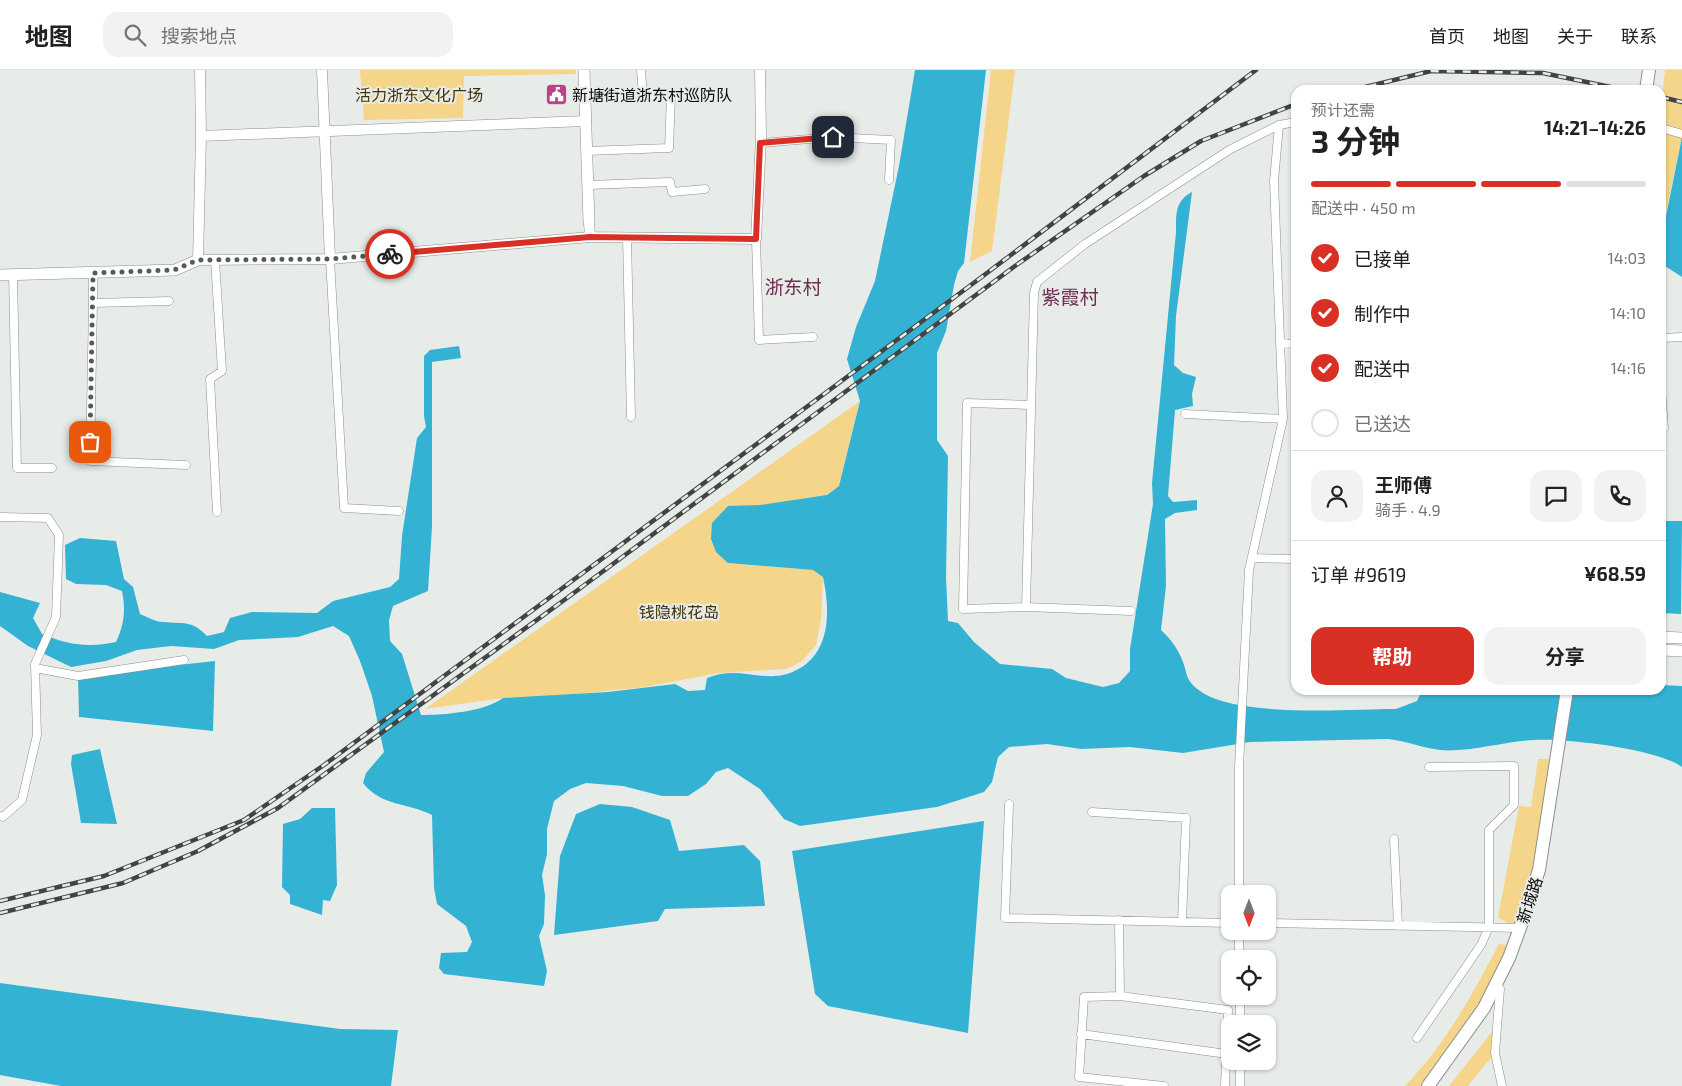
<!DOCTYPE html>
<html lang="zh">
<head>
<meta charset="utf-8">
<style>
  body { margin:0; font-family:"Exo 2","Noto Sans SC",sans-serif; background:#f2f2f2; color:#202124; height:100vh; display:flex; flex-direction:column; font-size:19px; white-space:nowrap }
  * { box-sizing:border-box; margin:0 }
  p { font-size:16px; color:#757577 }
  .icon { flex:none; width:28px; height:28px; fill:none; stroke:currentColor; stroke-width:2; stroke-linecap:round; stroke-linejoin:round }
  .map { position:relative; flex:1; overflow:hidden }
  .sheet { position:absolute; left:1291px; top:15px; width:375px; height:610px; display:flex; flex-direction:column; background:#fff; border-radius:15px; box-shadow:0 1px 4px #0004 }
  .sheet>* { flex:none }
  .needle { width:32px; rotate:180deg }
  .buttons { position:absolute; left:1221px; top:815px; display:grid; gap:10px }
  .buttons a { display:grid; place-items:center; width:55px; height:55px; border-radius:10px; background:#fff; box-shadow:0 1px 4px #0004; font-size:25px }
  .pin { position:absolute; display:grid; place-items:center; width:42px; height:42px; color:#fff; margin:-21px; border-radius:10px; box-shadow:0 2px 8px #0006 }
  .courier { position:absolute; display:grid; place-items:center; width:50px; height:50px; margin:-25px; border:4px solid #d93025; border-radius:50%; background:#fff; color:#222; box-shadow:0 1px 6px #0007 }
  .head em { font-style:normal; font-weight:700 }
  .head div { display:flex; flex-direction:column-reverse }
  .head { display:flex; align-items:center; justify-content:space-between; height:85px; padding:0 20px }
  h1 { font-size:32px; font-weight:700; line-height:38px }
  .bar { display:grid; grid-template-columns:repeat(4,1fr); gap:8px 5px; align-content:center; height:60px; padding:0 20px }
  .bar i { height:6px; border-radius:4px; background:#e0e0e0 }
  .bar .on { background:#d93025 }
  .bar p { grid-column:span 4 }
  .line { display:flex; align-items:center; gap:12px; padding:0 20px; border-top:1px solid #e0e0e0 }
  .line div { flex:1 }
  .round { display:grid; place-items:center; flex:none; width:52px; height:52px; border-radius:15px; background:#f2f2f2 }
  ol { padding:0 20px; list-style:none }
  li { display:flex; align-items:center; gap:15px; height:55px }
  li p { margin-inline-start:auto }
  li .icon { padding:5px; border-radius:50%; background:#d93025; color:#fff; stroke-width:4 }
  li:last-child { color:#757577 }
  li i { width:28px; height:28px; border:2px solid #e0e0e0; border-radius:50% }
  .primary-button { display:flex; gap:10px; margin-top:auto; padding:10px 20px }
  .primary-button a { flex:1; height:58px; border-radius:15px; background:#d93025; color:#fff; font-size:20px; font-weight:700; line-height:58px; text-align:center }
  .primary-button a+a { background:#f2f2f2; color:#202124 }
  header { display:flex; align-items:center; gap:30px; box-sizing:border-box; height:70px; padding:0 25px; background:#fff; border-bottom:1px solid #e0e0e0 }
  header strong { font-size:24px }
  nav { display:flex; gap:28px; margin-inline-start:auto; font-size:18px }
  .search { width:350px; height:45px; background:#f2f2f2; display:flex; align-items:center; gap:12px; box-sizing:border-box; padding:0 18px; border-radius:15px; color:#757577; font-size:19px }
  .map>svg:first-child { display:block }
</style>
</head>
<body>
<header>
<strong>地图</strong>
<div class="search"><svg class="icon" aria-label="search" viewBox="0 0 24 24"><circle cx="10" cy="10" r="6"/><path d="M15 15l6 6"/></svg>搜索地点</div>
<nav><a>首页</a><a>地图</a><a>关于</a><a>联系</a></nav>
</header>
<div class="map">
<svg width="1682" height="1016" viewBox="0 0 1682 1016">
  <rect width="100%" height="100%" fill="#e8ece9"/>
  <path fill="#f4d589" d="M360,0H576V4L464,6L463,48L364,50Z
    M991,0H1015L992,181L970,192Z
    M1665,0H1682V67L1665,146H1661V36Z
    M860,331L839,416L728,493L813,500L823,507L821,550L816,575L801,592L786,599L719,603L645,617L548,627L502,628L425,639Z
    M1538,689H1552L1535,796L1517,852L1509,854L1498,847L1519,736L1531,737Z
    M1499,874L1508,875L1477,942L1423,1016H1405C1444,976 1473,924 1499,874Z
    M1498,954L1495,983L1468,1016H1449Z"/>
  <path fill="#33b2d3" d="M915,0H986L964,193L958,201L954,215L946,261L937,283V370L948,386L946,508L948,551L958,553L974,572L1000,594L1052,599L1066,608L1103,617L1119,613L1130,601V579L1153,434L1152,413L1176,162C1176,144 1175,131 1192,122L1176,246L1174,295L1183,303L1196,307L1192,324L1193,336L1175,340L1168,426L1173,432L1197,430V440L1175,443L1165,449L1166,516L1161,560C1171,569 1178,579 1183,592C1187,603 1186,610 1196,618C1232,649 1348,639 1396,639L1417,631L1422,620H1661V615L1682,616V697C1658,679 1566,668 1534,670C1507,671 1466,683 1440,680C1423,678 1406,671 1388,669L1250,672L1183,683L1130,677L1081,679L1047,674L1009,677L998,687L992,712L984,722L937,737L800,756L784,749L760,719L728,698L716,702L706,714L688,726H662L623,716L586,713L570,719L554,731L547,759V784L542,805L545,825L544,854L539,866L547,901L544,916L444,904L439,898L441,883L467,882L472,872L466,856L437,834L434,818L432,745C407,732 382,737 363,713L366,703L384,682L372,626L360,591L349,566L333,556L298,567L239,570L214,579L171,576L137,580L106,591L71,597L28,576L0,556V522L40,533L33,548L42,564C68,575 89,578 116,572C124,555 126,540 122,521L106,515L76,514L66,509L65,475L80,468L116,471L124,509L133,517L140,544C147,547 156,552 163,552C183,554 192,550 207,566L224,562L230,548L252,542L317,543L333,531L390,517L399,509L402,466L417,368L426,357L424,346V286L430,280L459,276L461,288L432,292V457L428,521L393,536L389,550L390,571L402,584L421,645C444,645 484,642 503,628L608,622L675,614L688,621L705,620L707,608C737,595 761,612 787,604C831,590 831,544 823,507L813,500L728,493L716,482L711,469L712,453L728,436L760,435L827,425L839,416L860,331L847,289L856,257L875,211L899,96Z
    M1682,67V207L1665,196L1661,188V146H1666Z
    M1661,451H1682L1681,544L1661,543Z
    M215,591L213,661L79,647L78,606Z
    M100,679L117,754L81,753L71,694L72,685Z
    M600,734L632,737L670,750L679,781L744,775L760,791L765,836L665,839L658,851L554,865L560,786L576,744Z
    M312,738H335L337,815L330,831L323,830L322,845L290,834V825L282,817L283,754L300,749Z
    M984,751L968,963L828,936L815,924L792,781Z
    M0,913L340,959L398,960L391,1016H61L0,1005Z"/>
  <g fill="none" stroke-linecap="round" stroke-linejoin="round">
    <defs>
      <path id="minor" d="M1661,58L1682,64
        M761,73L833,67L891,70L889,110
        M586,81L669,78L671,26L643,27L641,0
        M588,115L670,112L672,122L705,119
        M627,168L631,347
        M756,169L759,270L813,267
        M330,189L344,438L399,441
        M215,190L222,301L210,309L217,442
        M93,203V233L169,231
        M13,205L17,398H52
        M93,233L90,391L186,395
        M1661,268L1682,267
        M1280,273L1296,274
        M1661,318L1664,358H1661
        M1030,335L967,333L963,539L1026,537L1131,541
        M1185,344L1283,349L1274,111L1279,55
        M0,447L48,448L59,465L56,547L35,594L37,665L22,730L3,747L0,746
        M1252,488L1296,489
        M1026,537L1034,223L1037,212L1085,174L1229,80L1279,55L1296,52
        M35,598L78,606L184,590
        M1009,734L1005,848L1230,853
        M1092,742L1186,748L1182,852
        M1394,769L1398,856
        M1239,824V697L1249,500L1283,349
        M1119,850L1120,926
        M1268,853L1520,858
        M1239,861V889
        M1500,919L1495,983L1502,1016
        M1240,926V954
        M1081,964L1227,984
        M1417,968L1481,875L1489,857V760L1514,735V696L1429,697
        M1240,991V1016
        M1164,1016L1079,1007L1084,927L1120,926L1228,940L1225,1016"/>
      <path id="tertiary" d="M200,0L201,66L586,51
        M322,0L330,189L590,167
        M201,66L198,190L330,189
        M589,152L590,167L756,169L761,68L760,0"/>
      <path id="secondary" d="M584,0L589,152
        M0,205L175,200L198,190
        M1661,567L1682,568
        M1661,580L1682,581"/>
      <path id="primary" d="M1646,20L1649,0
        M1428,1016L1484,938L1509,888L1520,858L1539,800L1567,620"/>
    </defs>
    <use href="#minor" stroke="#8b8f8c" stroke-width="9"/>
    <use href="#tertiary" stroke="#8b8f8c" stroke-width="11"/>
    <use href="#secondary" stroke="#8b8f8c" stroke-width="12"/>
    <use href="#primary" stroke="#8b8f8c" stroke-width="14"/>
    <use href="#minor" stroke="#fff" stroke-width="8"/>
    <use href="#tertiary" stroke="#fff" stroke-width="10"/>
    <use href="#secondary" stroke="#fff" stroke-width="11"/>
    <use href="#primary" stroke="#fff" stroke-width="12"/>
    <defs>
      <path id="rail" d="M1353,20L1431,1L1543,3L1625,20
        M1661,27L1682,32
        M0,831L104,806L244,750L324,695L975,212L1256,0
        M0,843L123,813L198,781L278,738L567,528L1015,196L1144,106L1201,71L1296,34"/>
    </defs>
    <use href="#rail" stroke="#414442" stroke-width="4.5"/>
    <use href="#rail" stroke="#e8ece9" stroke-width="2.5" stroke-dasharray="8" stroke-linecap="butt"/>
  </g>
  <g fill="none" stroke-linecap="round" stroke-linejoin="round">
    <path stroke="#585a59" stroke-width="5" stroke-dasharray="0 9" d="M90,372L93,203L174,200L198,190L330,189L390,184"/>
    <path stroke="#d93025" stroke-width="6" d="M390,184L590,167L756,169L760,73L833,67"/>
  </g>
  <defs>
    <symbol id="civic-square" viewBox="-11 -11 22 22"><rect x="-9" y="-9" width="18" height="18" rx="4" fill="#c03f89" stroke="#e8ece9"/><path d="M-.6-6.5H3V-4.5H.6V-3L4-1V1h2V6H-6V1h2V-1L-.6-3ZM-1.2 2.5V6h2.4V2.5Z" fill="#fff"/></symbol>
  </defs>
  <g fill-rule="evenodd">
    <use href="#civic-square" x="544" y="12" width="25" height="25"/>
  </g>
  <g text-anchor="middle" dominant-baseline="central" stroke-width="4" stroke-linejoin="round" paint-order="stroke">
    <g font-size="16" fill="#40320a" stroke="#e8ece9">
      <text x="419" y="24">活力浙东文化广场</text>
      <text x="679" y="541">钱隐桃花岛</text>
    </g>
    <g font-size="16" fill="#0a0c0b" stroke="#e8ece9" text-anchor="start">
      <text x="572" y="24">新塘街道浙东村巡防队</text>
    </g>
    <g font-size="16" fill="#0a0c0b" stroke="#e8ece9">
      <text transform="translate(1529 830) rotate(-72)">新城路</text>
    </g>
    <g font-size="19" fill="#6d2e50" stroke="#e8ece9">
      <text x="793" y="216">浙东村</text>
      <text x="1070" y="226">紫霞村</text>
    </g>
  </g>
</svg>
<div class="buttons">
<a><svg class="needle" viewBox="-14 -14 28 28"><path d="M0-13l5 13h-10z" fill="#e53935"/><path d="M0 13l5-13h-10z" fill="#757577"/></svg></a>
<a><svg class="icon" aria-label="locate" viewBox="0 0 24 24"><circle cx="12" cy="12" r="6"/><path d="M12 2v4M12 18v4M2 12h4M18 12h4"/></svg></a>
<a><svg class="icon" aria-label="layers" viewBox="0 0 24 24"><path d="M12 4l9 5-9 5-9-5zM3 14l9 5 9-5"/></svg></a>
</div>
<div class="pin" style="left:90px;top:372px;background:#ea580c"><svg class="icon" aria-label="bag" viewBox="0 0 24 24"><path d="M5 8h14l-1 12H6zM9 8a3 3 0 0 1 6 0"/></svg></div>
<div class="pin" style="left:833px;top:67px;background:#1f2937"><svg class="icon" aria-label="home" viewBox="0 0 24 24"><path d="M3 11l9-7 9 7M6 9v11h12V9"/></svg></div>
<div class="courier" style="left:390px;top:184px"><svg class="icon" aria-label="bike" viewBox="0 0 24 24"><circle cx="6" cy="16" r="4"/><circle cx="18" cy="16" r="4"/><path d="M6 16l4-8h5l3 8M10 8l3 8H6M13 5h3"/></svg></div>
<section class="sheet">
<div class="head"><div><h1>3 分钟</h1><p>预计还需</p></div><em>14:21–14:26</em></div>
<div class="bar"><i class="on"></i><i class="on"></i><i class="on"></i><i></i><p>配送中 · 450 m</p></div>
<ol>
<li><svg class="icon" aria-label="check" viewBox="0 0 24 24"><path d="M5 12l5 5 9-10"/></svg>已接单<p>14:03</p></li>
<li><svg class="icon" aria-label="check" viewBox="0 0 24 24"><path d="M5 12l5 5 9-10"/></svg>制作中<p>14:10</p></li>
<li><svg class="icon" aria-label="check" viewBox="0 0 24 24"><path d="M5 12l5 5 9-10"/></svg>配送中<p>14:16</p></li>
<li><i></i>已送达</li>
</ol>
<div class="line" style="height:90px"><a class="round"><svg class="icon" aria-label="person" viewBox="0 0 24 24"><circle cx="12" cy="8" r="4"/><path d="M4 21q1-7 8-7t8 7"/></svg></a><div><b>王师傅</b><p>骑手 · 4.9</p></div><a class="round"><svg class="icon" aria-label="chat" viewBox="0 0 24 24"><path d="M4 5h16v11H9l-5 4z"/></svg></a><a class="round"><svg class="icon" aria-label="phone" viewBox="0 0 24 24"><path d="M5 4h4l2 5-3 2q2 4 5 5l2-3 5 2v4C11 20 4 13 5 4z"/></svg></a></div>
<div class="line" style="height:65px"><div>订单 #9619</div><b>¥68.59</b></div>
<div class="primary-button"><a>帮助</a><a>分享</a></div>
</section>
</div>
</body>
</html>
